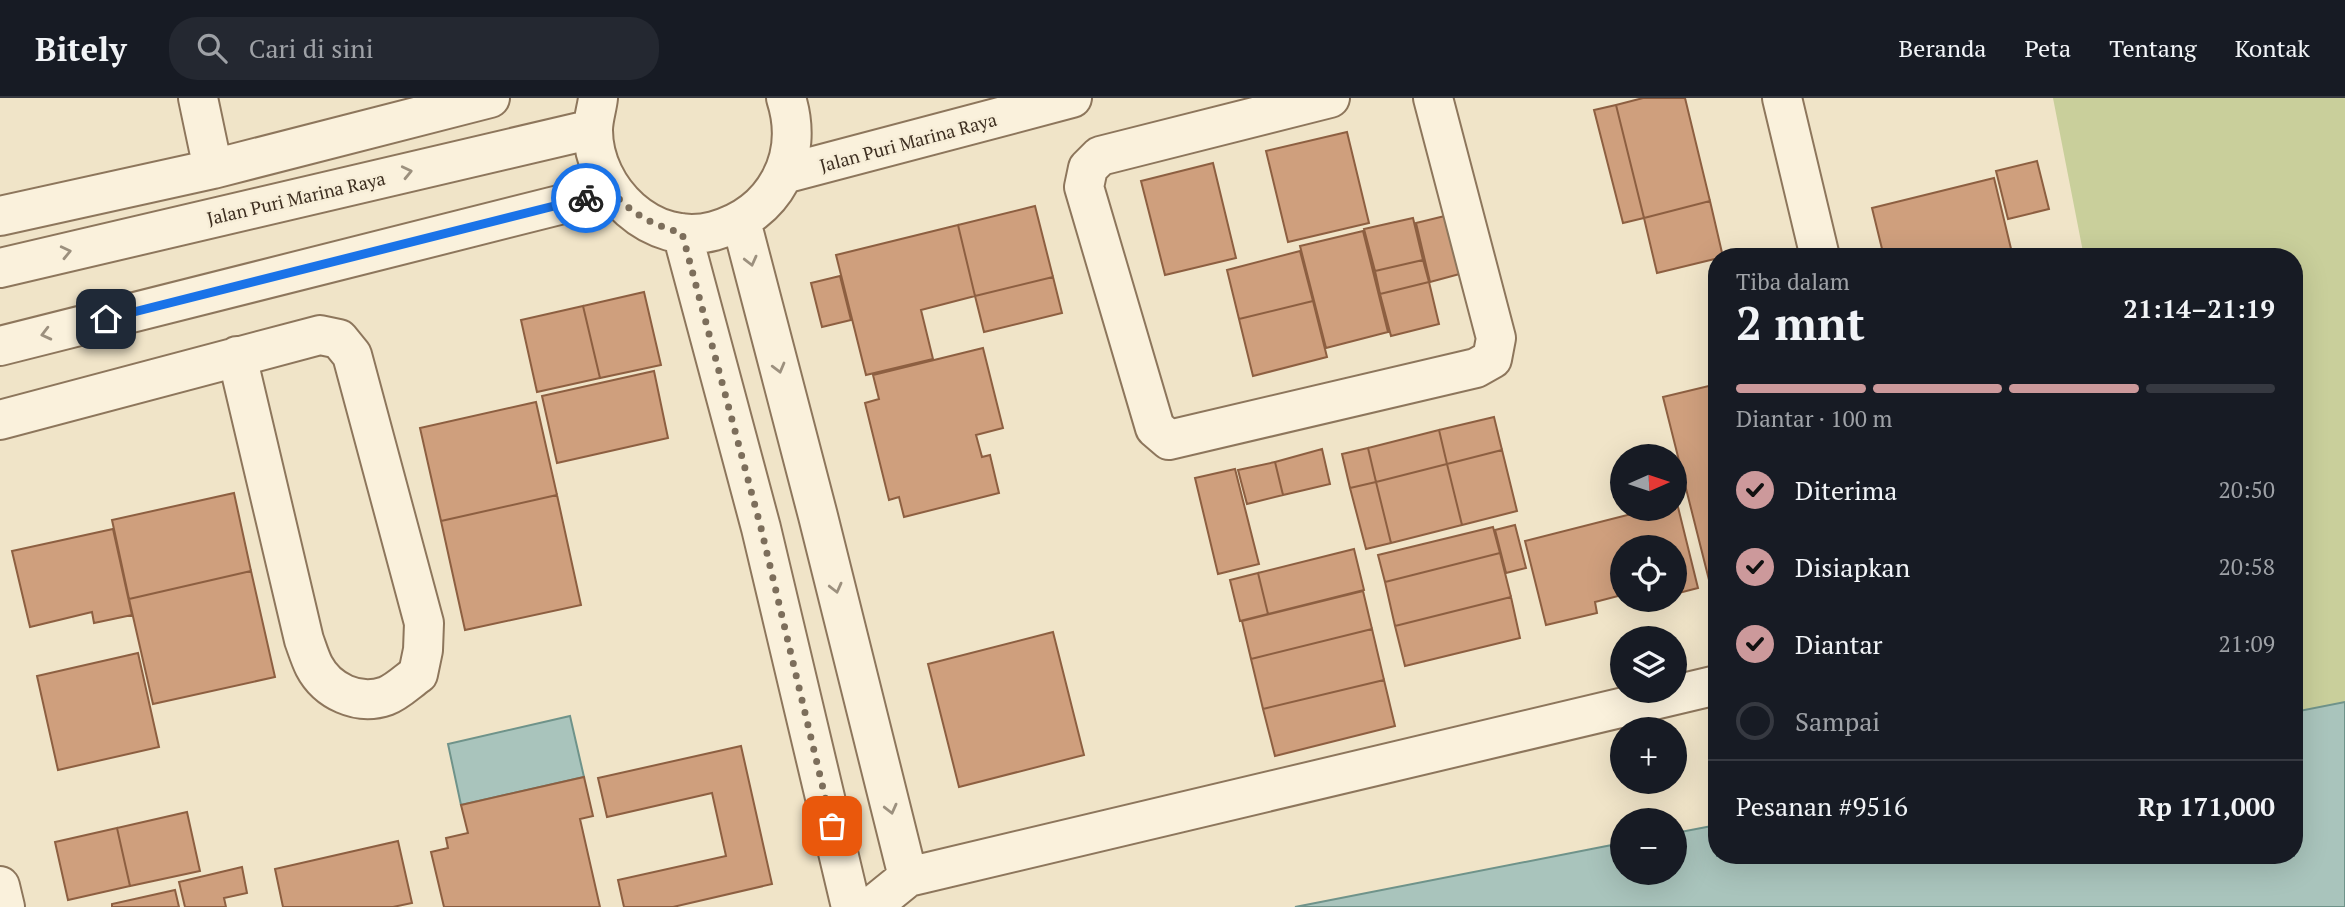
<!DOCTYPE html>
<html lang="id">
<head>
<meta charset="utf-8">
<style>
  body { margin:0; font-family:"PT Serif",serif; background:#242831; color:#f1f3f6; height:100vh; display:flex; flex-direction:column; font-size:26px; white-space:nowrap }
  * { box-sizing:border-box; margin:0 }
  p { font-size:23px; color:#9ea1a6 }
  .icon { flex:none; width:38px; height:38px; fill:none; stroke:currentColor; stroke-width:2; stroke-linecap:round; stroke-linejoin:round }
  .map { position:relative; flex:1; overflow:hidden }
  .drawer { position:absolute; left:1708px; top:150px; width:595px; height:616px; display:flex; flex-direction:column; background:#171b24; border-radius:28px; box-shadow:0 7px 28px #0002 }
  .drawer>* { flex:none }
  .needle { width:46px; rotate:87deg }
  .fabs { position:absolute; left:1610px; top:346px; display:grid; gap:14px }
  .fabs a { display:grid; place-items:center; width:77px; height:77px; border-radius:50%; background:#171b24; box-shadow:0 7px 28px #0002; font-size:35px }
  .pin { position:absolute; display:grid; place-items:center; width:60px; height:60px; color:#fff; margin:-30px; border-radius:14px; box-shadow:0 4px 10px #0006 }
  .courier { position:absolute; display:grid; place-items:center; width:70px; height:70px; margin:-35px; border:5px solid #1a73e8; border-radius:50%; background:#fff; color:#222; box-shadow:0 2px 9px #0007 }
  .summary em { font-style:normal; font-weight:600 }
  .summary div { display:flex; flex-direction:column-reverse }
  .summary { display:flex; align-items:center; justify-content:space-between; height:119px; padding:0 28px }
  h1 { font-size:46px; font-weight:600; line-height:52px }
  .bar { display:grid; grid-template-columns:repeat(4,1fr); gap:10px 7px; align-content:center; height:84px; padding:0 28px }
  .bar i { height:9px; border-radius:5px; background:#363941 }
  .bar .active { background:#cc999b }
  .bar p { grid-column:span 4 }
  .line { display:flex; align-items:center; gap:18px; padding:0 28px; border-top:2px solid #363941 }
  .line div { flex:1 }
  ol { padding:0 28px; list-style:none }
  li { display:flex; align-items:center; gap:21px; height:77px }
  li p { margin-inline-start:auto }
  li .icon { padding:7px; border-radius:50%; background:#cc999b; color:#111; stroke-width:4 }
  li:last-child { color:#9ea1a6 }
  li i { width:38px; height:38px; border:4px solid #363941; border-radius:50% }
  header { display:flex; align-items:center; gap:42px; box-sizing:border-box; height:98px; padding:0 35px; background:#171b24; border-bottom:2px solid #363941 }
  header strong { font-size:33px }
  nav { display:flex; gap:38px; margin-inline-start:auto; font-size:24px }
  .search { width:490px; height:63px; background:#242831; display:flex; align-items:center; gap:18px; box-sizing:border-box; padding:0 24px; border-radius:28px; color:#9ea1a6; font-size:26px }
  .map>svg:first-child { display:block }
</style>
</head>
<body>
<header>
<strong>Bitely</strong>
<div class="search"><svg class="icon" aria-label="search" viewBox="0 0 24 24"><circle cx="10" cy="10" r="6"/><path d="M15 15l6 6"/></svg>Cari di sini</div>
<nav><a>Beranda</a><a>Peta</a><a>Tentang</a><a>Kontak</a></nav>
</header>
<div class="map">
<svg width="2345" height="809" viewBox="0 0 2345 809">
  <rect width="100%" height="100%" fill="#f0e4c8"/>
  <path fill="#c9cf9b" d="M2053,0H2345V604L2294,614V159H2084Z"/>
  <path fill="#a9c4bc" stroke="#6f938a" stroke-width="2" d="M2345,604V809H1295L1622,745V775H1675V735L1717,727V758H2294V614Z
    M570,618L584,679L461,707L448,646Z"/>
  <path fill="#cf9f7d" stroke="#8d5f41" stroke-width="2" d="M1643,0H1685L1710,103L1644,120L1616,7Z
    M1616,7L1644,120L1623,125L1594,12Z
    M1347,34L1369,125L1288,144L1266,53Z
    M2037,63L2049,111L2008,121L1996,73Z
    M1213,65L1236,160L1165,177L1141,83Z
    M1994,80L2013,159H1884L1872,110Z
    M1710,103L1723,159L1657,175L1644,120Z
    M1035,108L1053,179L975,198L958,127Z
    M1453,116L1467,174L1430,184L1416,125Z
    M1413,120L1423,162L1375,173L1364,131Z
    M958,127L975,198L921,212L933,261L866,277L836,157Z
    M1363,133L1388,234L1326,250L1300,148Z
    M1300,153L1313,203L1239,221L1227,172Z
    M1423,162L1429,184L1380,196L1375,173Z
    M840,178L851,222L822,229L811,185Z
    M1053,179L1062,215L984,234L975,198Z
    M1429,184L1439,226L1391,238L1380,196Z
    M644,194L661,267L600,280L583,208Z
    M1313,203L1327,259L1253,278L1239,221Z
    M583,208L600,280L537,294L521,222Z
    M983,250L1003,330L976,337L982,359L990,357L999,395L904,419L899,399L889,402L865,305L879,301L873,277Z
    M654,273L668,340L557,365L542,298Z
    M1717,286V479L1709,482L1663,299Z
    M536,304L557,397L441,423L420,330Z
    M1494,319L1502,352L1447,366L1439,332Z
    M1439,332L1447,366L1376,384L1368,350Z
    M1368,350L1376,384L1350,390L1342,356Z
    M1322,351L1330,386L1283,397L1275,364Z
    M1502,352L1517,413L1462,427L1447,366Z
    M1275,364L1283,397L1247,406L1238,372Z
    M1447,366L1462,427L1391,445L1376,384Z
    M1235,371L1259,466L1218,476L1195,380Z
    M1376,384L1391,445L1366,451L1350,390Z
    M234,395L251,473L129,501L112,422Z
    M557,397L581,507L465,532L441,423Z
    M1675,405H1677L1698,490L1675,496V450H1622V497L1595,504L1597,515L1546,527L1525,443L1651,411H1675Z
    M1515,427L1526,470L1506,475L1495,432Z
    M1493,429L1500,455L1385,484L1378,457Z
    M113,431L132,517L94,525L92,514L30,529L12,453Z
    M1354,451L1364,492L1268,516L1258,475Z
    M1500,455L1511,499L1395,528L1385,484Z
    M251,473L275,579L153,606L129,501Z
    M1258,475L1268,516L1240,523L1230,482Z
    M1363,493L1372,531L1251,561L1242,523Z
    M1511,499L1520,540L1405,568L1395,528Z
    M1372,531L1384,582L1263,611L1251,561Z
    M1053,534L1084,657L959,689L928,566Z
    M138,555L159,649L58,672L37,578Z
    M1384,582L1395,628L1275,658L1263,611Z
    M741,648L772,786L673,809H624L618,782L726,758L712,695L607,719L598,680Z
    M584,679L593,718L580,721L600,809H444L431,754L448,750L446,740L468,735L461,707Z
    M187,714L200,773L130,788L117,730Z
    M117,730L130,788L68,802L55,744Z
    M398,743L412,805L393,809H283L275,771Z
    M242,769L247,795L224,800L226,809H185L179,784Z
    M175,792L179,809H112V806Z"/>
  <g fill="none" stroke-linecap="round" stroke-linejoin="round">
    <defs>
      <path id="minor" d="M198,0L213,71
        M598,0C597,10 593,21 593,32C593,92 652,150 714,133C775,116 805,59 786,0
        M1330,0L1100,58L1088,70L1084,89L1155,330L1169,342L1476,270L1492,261L1496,240L1433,0
        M1782,0L1820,159
        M784,76L1072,0
        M0,118L213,71L490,0
        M741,123L818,418L908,779
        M682,135L761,430L851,809
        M0,170L593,31
        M0,248L611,94
        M0,322L320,237L339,241L352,257L424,525L423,552L418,576C408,583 397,594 386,598C358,608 327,593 314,568C310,560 307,550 304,542L237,258
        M0,788L5,809
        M871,809L908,779L1717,587"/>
    </defs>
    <use href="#minor" stroke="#8d765c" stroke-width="42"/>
    <use href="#minor" stroke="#faf1dc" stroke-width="38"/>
  </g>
  <defs><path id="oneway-chevron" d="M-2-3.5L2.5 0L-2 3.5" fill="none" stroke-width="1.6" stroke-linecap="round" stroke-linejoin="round" transform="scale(1.75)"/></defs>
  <g stroke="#9c907e">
    <use href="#oneway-chevron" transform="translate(407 74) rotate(-13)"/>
    <use href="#oneway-chevron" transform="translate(66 154) rotate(-13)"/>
    <use href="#oneway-chevron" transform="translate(751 163) rotate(76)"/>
    <use href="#oneway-chevron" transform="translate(46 236) rotate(166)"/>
    <use href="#oneway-chevron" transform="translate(779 270) rotate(75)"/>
    <use href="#oneway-chevron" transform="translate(836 490) rotate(76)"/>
    <use href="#oneway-chevron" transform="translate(891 711) rotate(76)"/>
  </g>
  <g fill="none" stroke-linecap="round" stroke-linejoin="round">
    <path stroke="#7c6e5b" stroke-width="7" stroke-dasharray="0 12.6" d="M586,100L611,93C634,117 650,126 682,135L761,430L832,728"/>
    <path stroke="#1a73e8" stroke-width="9" d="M106,221L586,100"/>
  </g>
  <g text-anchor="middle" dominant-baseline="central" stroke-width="5" stroke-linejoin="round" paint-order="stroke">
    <g font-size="18" fill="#3d2e20" stroke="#f7eed8">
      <text transform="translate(908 44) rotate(-15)">Jalan Puri Marina Raya</text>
      <text transform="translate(296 100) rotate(-13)">Jalan Puri Marina Raya</text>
    </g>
  </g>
</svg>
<div class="fabs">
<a><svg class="needle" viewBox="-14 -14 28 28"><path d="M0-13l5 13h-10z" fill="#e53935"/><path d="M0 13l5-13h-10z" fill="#9ea1a6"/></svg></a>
<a><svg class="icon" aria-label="locate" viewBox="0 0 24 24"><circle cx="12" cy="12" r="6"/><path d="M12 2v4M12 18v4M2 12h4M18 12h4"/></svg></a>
<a><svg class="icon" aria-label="layers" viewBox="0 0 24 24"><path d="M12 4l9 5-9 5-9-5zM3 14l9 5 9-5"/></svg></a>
<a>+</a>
<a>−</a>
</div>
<div class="pin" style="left:832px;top:728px;background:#ea580c"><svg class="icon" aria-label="bag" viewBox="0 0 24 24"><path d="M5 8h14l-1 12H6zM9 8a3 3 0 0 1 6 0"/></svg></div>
<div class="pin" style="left:106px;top:221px;background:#1f2937"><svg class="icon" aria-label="home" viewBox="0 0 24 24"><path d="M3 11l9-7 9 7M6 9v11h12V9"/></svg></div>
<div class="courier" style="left:586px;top:100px"><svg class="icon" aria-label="bike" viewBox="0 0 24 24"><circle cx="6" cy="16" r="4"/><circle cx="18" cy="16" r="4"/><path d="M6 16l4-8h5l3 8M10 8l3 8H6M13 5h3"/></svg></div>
<section class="drawer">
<div class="summary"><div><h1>2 mnt</h1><p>Tiba dalam</p></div><em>21:14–21:19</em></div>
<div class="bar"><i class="active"></i><i class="active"></i><i class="active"></i><i></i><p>Diantar · 100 m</p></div>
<ol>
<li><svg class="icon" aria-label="check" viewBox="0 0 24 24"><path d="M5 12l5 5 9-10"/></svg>Diterima<p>20:50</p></li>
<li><svg class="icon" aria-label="check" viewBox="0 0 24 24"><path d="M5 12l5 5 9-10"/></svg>Disiapkan<p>20:58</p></li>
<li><svg class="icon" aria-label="check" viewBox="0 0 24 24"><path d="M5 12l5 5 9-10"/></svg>Diantar<p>21:09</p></li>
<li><i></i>Sampai</li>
</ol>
<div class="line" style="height:91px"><div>Pesanan #9516</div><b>Rp 171,000</b></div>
</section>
</div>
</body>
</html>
